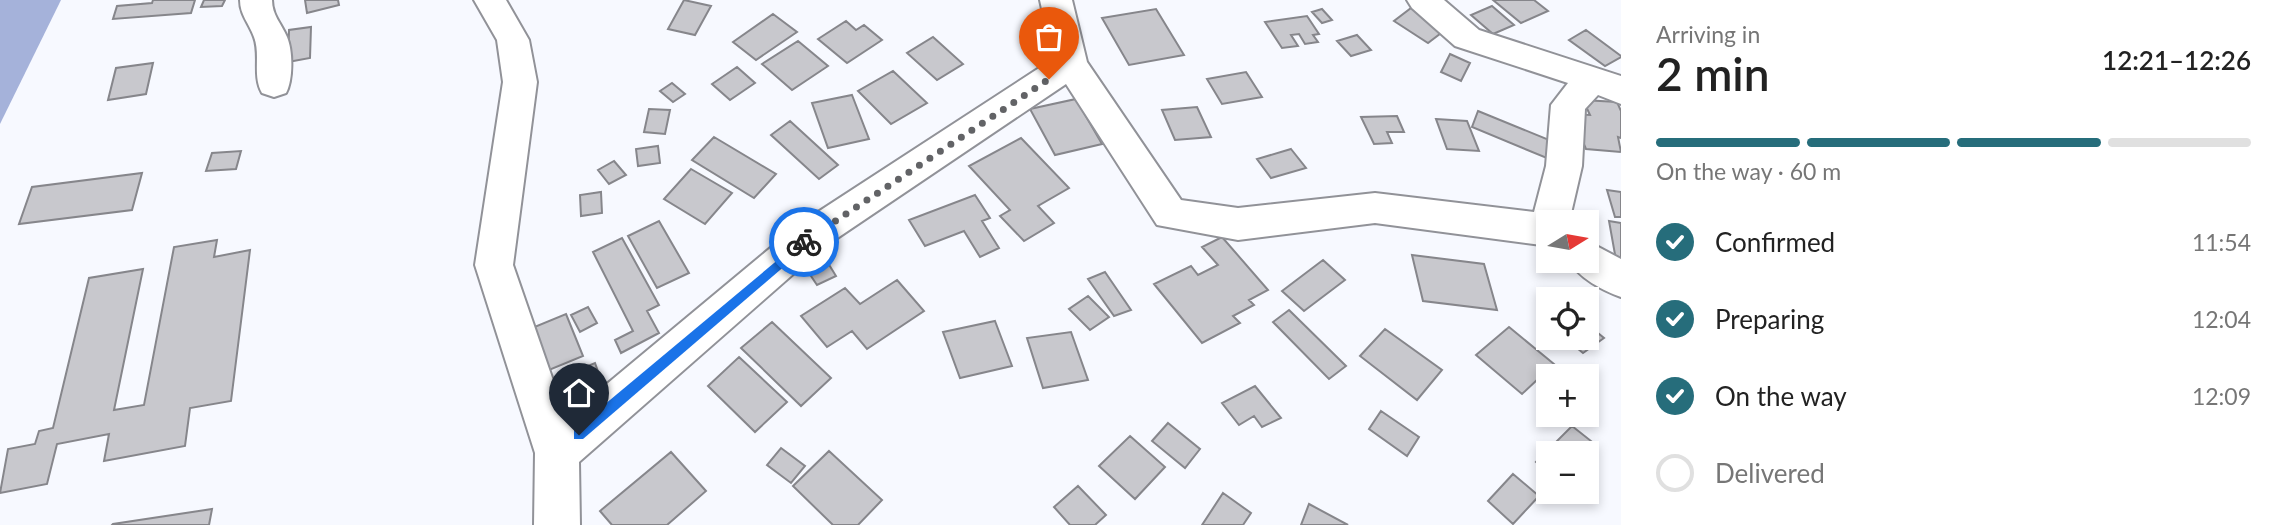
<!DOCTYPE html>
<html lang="en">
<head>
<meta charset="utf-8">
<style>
  body { margin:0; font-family:Lato,sans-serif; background:#f6f6f6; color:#222; height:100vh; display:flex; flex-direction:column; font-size:26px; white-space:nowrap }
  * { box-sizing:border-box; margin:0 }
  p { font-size:23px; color:#767676 }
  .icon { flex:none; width:38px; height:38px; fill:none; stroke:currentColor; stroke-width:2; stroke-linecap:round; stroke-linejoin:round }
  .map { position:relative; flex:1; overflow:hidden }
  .side { display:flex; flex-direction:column; background:#fff; width:665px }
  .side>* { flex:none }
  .needle { width:46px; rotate:79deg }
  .tools { position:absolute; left:1536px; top:210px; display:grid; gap:14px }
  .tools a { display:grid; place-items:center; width:63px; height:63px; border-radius:0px; background:#fff; box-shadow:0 4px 10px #0003; font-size:35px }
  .pin { position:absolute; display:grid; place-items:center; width:60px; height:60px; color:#fff; margin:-72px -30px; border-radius:50% 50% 50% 0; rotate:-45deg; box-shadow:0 0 7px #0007 }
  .pin .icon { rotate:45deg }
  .courier { position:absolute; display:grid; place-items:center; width:70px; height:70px; margin:-35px; border:5px solid #1a73e8; border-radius:50%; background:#fff; color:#222; box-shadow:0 2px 9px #0007 }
  .head em { font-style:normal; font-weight:600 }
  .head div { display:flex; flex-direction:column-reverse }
  .head { display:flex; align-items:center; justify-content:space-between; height:119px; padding:0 35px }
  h1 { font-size:46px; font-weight:600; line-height:52px }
  .bar { display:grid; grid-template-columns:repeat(4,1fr); gap:10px 7px; align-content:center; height:84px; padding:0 35px }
  .bar i { height:9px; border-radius:5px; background:#e0e0e0 }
  .bar .selected { background:#266d7b }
  .bar p { grid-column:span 4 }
  ol { padding:0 35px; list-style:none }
  li { display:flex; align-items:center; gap:21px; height:77px }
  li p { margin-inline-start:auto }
  li .icon { padding:7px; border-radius:50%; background:#266d7b; color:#fff; stroke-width:4 }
  li:last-child { color:#767676 }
  li i { width:38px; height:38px; border:4px solid #e0e0e0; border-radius:50% }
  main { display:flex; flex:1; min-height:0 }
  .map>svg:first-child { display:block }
</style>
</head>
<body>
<main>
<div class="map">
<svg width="1621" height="525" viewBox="0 0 1621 525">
  <rect width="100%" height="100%" fill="#f7f9ff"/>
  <path fill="#a5b2da" d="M0,0H61L0,124Z"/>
  <path fill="#c8c8cd" stroke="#86868b" stroke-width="2" d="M153,0H195L191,13L113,19L117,6L152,3Z
    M204,0H225L222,6L201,7Z
    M305,0H338L339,5L307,13Z
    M684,0L711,6L695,35L668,29Z
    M1493,0H1534L1548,11L1521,23Z
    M1492,6L1514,25L1493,34L1471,15Z
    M1411,8L1445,30L1428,43L1394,21Z
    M1156,9L1184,55L1129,65L1102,18Z
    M1322,9L1332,20L1322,23L1312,12Z
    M773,14L797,32L756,60L733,42Z
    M1307,16L1319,34L1313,35L1318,42L1305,44L1299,34L1291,35L1298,46L1282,48L1265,22Z
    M846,21L856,30L864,25L882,40L847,63L818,39Z
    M311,27L310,58L288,62L289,30Z
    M1586,30L1621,56V57L1605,66L1569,40Z
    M1357,35L1371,50L1351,56L1337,41Z
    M933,37L963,64L937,80L907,53Z
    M798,41L828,66L792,90L762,64Z
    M1450,54L1470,63L1461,81L1441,72Z
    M153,63L146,94L108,100L116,68Z
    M737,67L755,83L730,100L712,84Z
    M893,71L927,103L891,124L858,91Z
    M1246,72L1262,97L1222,104L1207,79Z
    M672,83L685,94L673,102L660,91Z
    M852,95L869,139L828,148L812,103Z
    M1076,99L1102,144L1055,155L1030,109Z
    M1583,100L1617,102L1621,111V138L1618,137L1621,152L1586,149L1571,114L1590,115Z
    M1197,107L1211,137L1175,140L1162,110Z
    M649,109L670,110L665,134L644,132Z
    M1478,111L1559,144L1554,161L1472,127Z
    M1397,116L1404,132H1387L1392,143L1374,144L1361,117Z
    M1436,119L1467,121L1479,151L1447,149Z
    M790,121L838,165L819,179L771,135Z
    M714,137L776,174L754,198L692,160Z
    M1021,138L1069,188L1038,206L1054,223L1024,241L1000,216L1010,210L969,166Z
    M658,146L660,163L638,166L636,149Z
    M1291,149L1306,168L1271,178L1257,159Z
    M241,151L236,169L206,171L212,153Z
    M614,161L626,175L609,184L598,170Z
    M691,169L732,193L705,224L664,199Z
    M142,173L132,210L19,224L32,187Z
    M1607,190L1621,192V217H1615Z
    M601,192L602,213L581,216L580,195Z
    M975,195L990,218L982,221L999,248L980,257L964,231L925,246L909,220Z
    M659,221L689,273L657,288L628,236Z
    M1609,221L1621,223V261L1616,260Z
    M1222,237L1268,290L1249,300L1254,305L1233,316L1240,323L1202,343L1154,284L1191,266L1198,275L1218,265L1202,247Z
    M622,238L659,305L647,311L659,333L621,353L615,340L633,331L593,252Z
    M217,240L214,257L250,250L231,401L190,408L185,446L104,461L109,434L57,444L47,484L0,493L8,449L35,444L39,431L53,428L89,278L143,269L114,410L144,405L174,247Z
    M1412,255L1484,264L1497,310L1423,301Z
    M1323,260L1345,280L1304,311L1282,291Z
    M828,263L836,276L817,285L809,273Z
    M1105,272L1131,310L1114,316L1088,279Z
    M897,280L924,311L867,349L852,331L827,347L801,316L845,288L860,304Z
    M1088,296L1109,317L1090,330L1069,309Z
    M588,307L597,323L580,332L571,315Z
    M1289,310L1346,366L1329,379L1273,322Z
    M566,314L583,356L549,370L532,328Z
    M995,321L1012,366L960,378L943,332Z
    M772,322L831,378L801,406L741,348Z
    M1587,324L1604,338L1583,353L1565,338H1587Z
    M1509,327L1554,364L1522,394L1476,355Z
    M1385,329L1442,370L1417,400L1360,356Z
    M1071,332L1088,380L1043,388L1027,338Z
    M739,357L787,402L755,432L708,386Z
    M595,363L601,380L553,399L548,382Z
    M1255,386L1281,418L1262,427L1254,416L1239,425L1222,403Z
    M1381,411L1419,437L1407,456L1369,429Z
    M1168,423L1200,449L1185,468L1152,441Z
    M1572,426L1591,441L1580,453H1549V473L1536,462Z
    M1130,436L1165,467L1135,499L1099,466Z
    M781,448L805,466L791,483L767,465Z
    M829,451L882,500L858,525H833L793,486Z
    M671,452L706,491L667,525H612L600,511Z
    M1513,474L1539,496L1513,524L1488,501Z
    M1078,486L1106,515L1095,525H1070L1054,507Z
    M1223,493L1251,513L1243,525H1202Z
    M1309,504L1348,525H1301Z
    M212,509L209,525H112L113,524Z"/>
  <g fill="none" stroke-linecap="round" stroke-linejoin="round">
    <defs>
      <path id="minor" d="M240,0H272C272,15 281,23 287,37C293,51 293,80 286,93L274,97L262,93C252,75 261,55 254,37C249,23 240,15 240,0Z
        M474,0H506L529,40L537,82L513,265L566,418L798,225L1053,59L1040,0H1072L1087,62L1181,200L1238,208L1375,193L1534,212L1546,166L1551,105L1568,83L1455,46L1412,8L1407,0H1444L1479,30L1621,76V104L1598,95L1585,109L1582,166L1569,222H1549V246L1375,223L1238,240L1157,225L1066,84L824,247L579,462L580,525H534L535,453L475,265L503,82L497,40Z
        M1587,241L1621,259V297C1604,291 1578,278 1570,261H1587Z"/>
    </defs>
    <use href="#minor" stroke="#919298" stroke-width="4"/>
    <use href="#minor" fill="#fff" fill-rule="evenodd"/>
  </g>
  <path fill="#1a73e8" d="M804,238L810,242L808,246L583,439H574V430Z"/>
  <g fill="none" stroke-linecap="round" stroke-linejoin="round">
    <path stroke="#626366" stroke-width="7" stroke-dasharray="0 12.6" d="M804,242L1049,79"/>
  </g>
</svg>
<div class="tools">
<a><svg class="needle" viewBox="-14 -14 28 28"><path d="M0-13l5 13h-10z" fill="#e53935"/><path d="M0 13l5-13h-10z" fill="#767676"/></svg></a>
<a><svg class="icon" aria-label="locate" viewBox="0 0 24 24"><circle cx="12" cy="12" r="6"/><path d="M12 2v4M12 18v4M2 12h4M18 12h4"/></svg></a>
<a>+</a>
<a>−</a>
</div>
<div class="pin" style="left:1049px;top:79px;background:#ea580c"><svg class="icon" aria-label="bag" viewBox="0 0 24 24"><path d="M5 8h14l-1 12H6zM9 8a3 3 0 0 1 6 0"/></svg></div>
<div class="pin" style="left:579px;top:435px;background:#1f2937"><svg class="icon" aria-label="home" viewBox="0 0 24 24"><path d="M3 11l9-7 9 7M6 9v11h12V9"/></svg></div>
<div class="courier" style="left:804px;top:242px"><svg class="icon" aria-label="bike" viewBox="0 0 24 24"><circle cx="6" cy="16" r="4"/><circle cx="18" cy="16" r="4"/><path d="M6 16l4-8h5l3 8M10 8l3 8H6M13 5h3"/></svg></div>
</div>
<section class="side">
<div class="head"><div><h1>2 min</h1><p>Arriving in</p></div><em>12:21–12:26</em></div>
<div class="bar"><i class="selected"></i><i class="selected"></i><i class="selected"></i><i></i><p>On the way · 60 m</p></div>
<ol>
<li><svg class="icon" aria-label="check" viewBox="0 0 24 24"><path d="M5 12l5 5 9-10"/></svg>Confirmed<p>11:54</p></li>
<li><svg class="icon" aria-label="check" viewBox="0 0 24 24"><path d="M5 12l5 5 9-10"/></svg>Preparing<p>12:04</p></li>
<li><svg class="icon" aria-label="check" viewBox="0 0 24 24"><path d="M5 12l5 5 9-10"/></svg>On the way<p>12:09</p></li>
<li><i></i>Delivered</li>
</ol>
</section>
</main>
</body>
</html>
